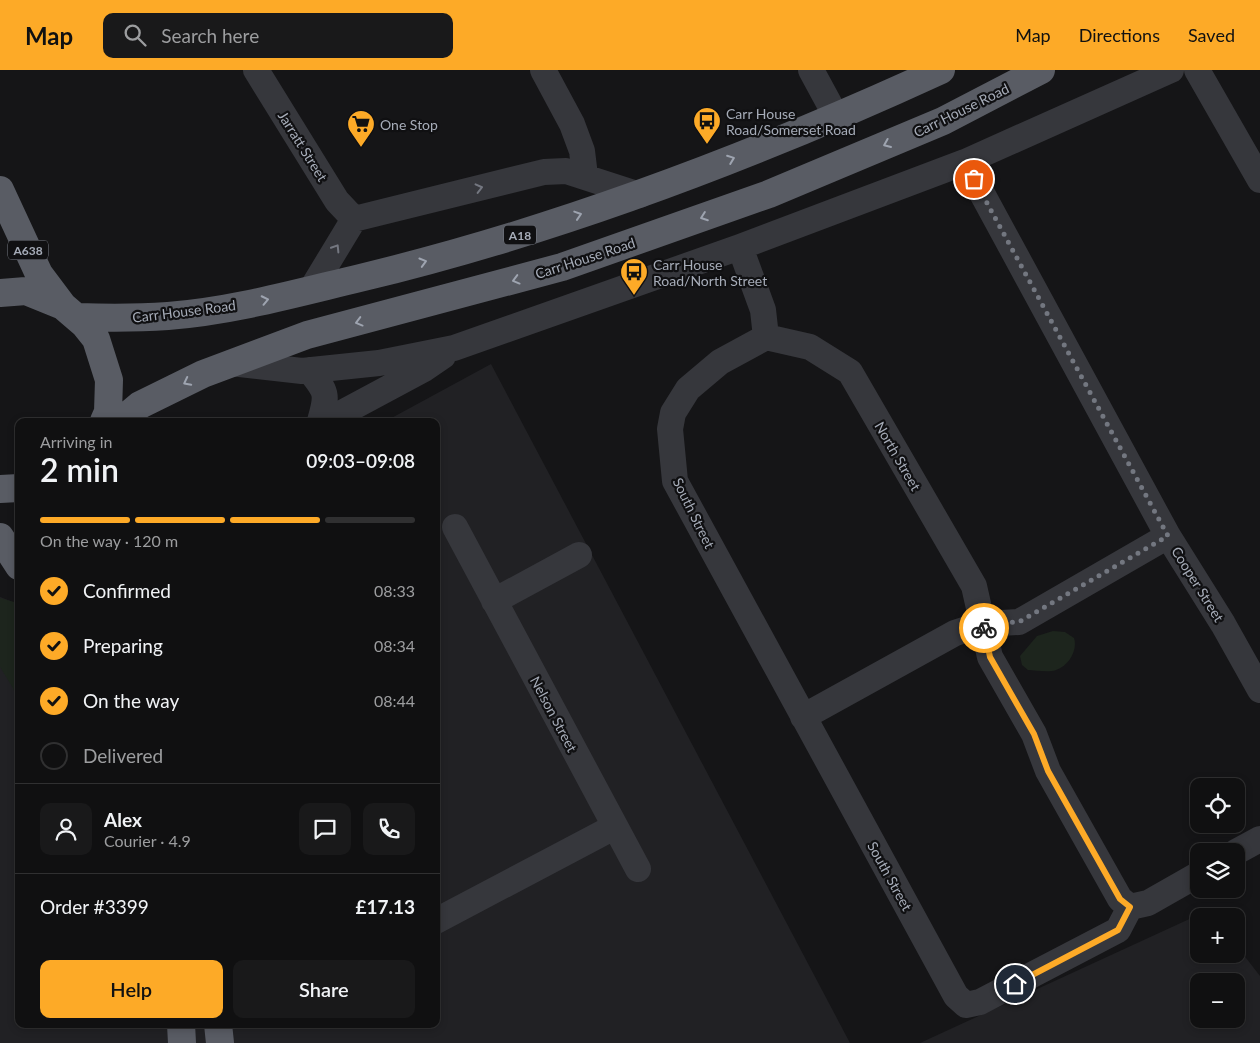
<!DOCTYPE html>
<html lang="en">
<head>
<meta charset="utf-8">
<style>
  body { margin:0; font-family:Lato,sans-serif; background:#19191a; color:#f1f3f6; height:100vh; display:flex; flex-direction:column; font-size:19px; white-space:nowrap }
  * { box-sizing:border-box; margin:0 }
  p { font-size:16px; color:#9c9d9f }
  .icon { flex:none; width:28px; height:28px; fill:none; stroke:currentColor; stroke-width:2; stroke-linecap:round; stroke-linejoin:round }
  .map { position:relative; flex:1; overflow:hidden }
  .details { position:absolute; left:15px; top:348px; width:425px; height:610px; display:flex; flex-direction:column; background:#101011; border-radius:10px; box-shadow:0 2px 8px #0003,0 0 0 1px #303031 }
  .details>* { flex:none }
  .fabs { position:absolute; left:1190px; top:708px; display:grid; gap:10px }
  .fabs a { display:grid; place-items:center; width:55px; height:55px; border-radius:10px; background:#101011; box-shadow:0 2px 8px #0003,0 0 0 1px #303031; font-size:25px }
  .pin { position:absolute; display:grid; place-items:center; width:42px; height:42px; color:#fff; margin:-21px; border:2px solid #fff; border-radius:50%; box-shadow:0 1px 5px #0007 }
  .courier { position:absolute; display:grid; place-items:center; width:50px; height:50px; margin:-25px; border:4px solid #fdaa27; border-radius:50%; background:#fff; color:#222; box-shadow:0 1px 6px #0007 }
  .overview em { font-style:normal; font-weight:600 }
  .overview div { display:flex; flex-direction:column-reverse }
  .overview { display:flex; align-items:center; justify-content:space-between; height:85px; padding:0 25px }
  h1 { font-size:32px; font-weight:600; line-height:38px }
  .bar { display:grid; grid-template-columns:repeat(4,1fr); gap:8px 5px; align-content:center; height:60px; padding:0 25px }
  .bar i { height:6px; border-radius:4px; background:#303031 }
  .bar .selected { background:#fdaa27 }
  .bar p { grid-column:span 4 }
  .line { display:flex; align-items:center; gap:12px; padding:0 25px; border-top:1px solid #303031 }
  .line div { flex:1 }
  .round { display:grid; place-items:center; flex:none; width:52px; height:52px; border-radius:10px; background:#19191a }
  ol { padding:0 25px; list-style:none }
  li { display:flex; align-items:center; gap:15px; height:55px }
  li p { margin-inline-start:auto }
  li .icon { padding:5px; border-radius:50%; background:#fdaa27; color:#111; stroke-width:4 }
  li:last-child { color:#9c9d9f }
  li i { width:28px; height:28px; border:2px solid #303031; border-radius:50% }
  .action { display:flex; gap:10px; margin-top:auto; padding:10px 25px }
  .action a { flex:1; height:58px; border-radius:10px; background:#fdaa27; color:#111; font-size:20px; font-weight:600; line-height:58px; text-align:center }
  .action a+a { background:#19191a; color:#f1f3f6 }
  header { display:flex; align-items:center; gap:30px; box-sizing:border-box; height:70px; padding:0 25px; background:#fdaa27; color:#111 }
  header strong { font-size:24px }
  nav { display:flex; gap:28px; margin-inline-start:auto; font-size:18px }
  .search { width:350px; height:45px; background:#19191a; display:flex; align-items:center; gap:12px; box-sizing:border-box; padding:0 18px; border-radius:10px; color:#9c9d9f; font-size:19px }
  .map>svg:first-child { display:block }
</style>
</head>
<body>
<header>
<strong>Map</strong>
<div class="search"><svg class="icon" aria-label="search" viewBox="0 0 24 24"><circle cx="10" cy="10" r="6"/><path d="M15 15l6 6"/></svg>Search here</div>
<nav><a>Map</a><a>Directions</a><a>Saved</a></nav>
</header>
<div class="map">
<svg width="1260" height="973" viewBox="0 0 1260 973">
  <rect width="100%" height="100%" fill="#151517"/>
  <path fill="#212124" fill-rule="evenodd" d="M491,294L850,973H0V527L13,532L19,541V954H436V351H386Z
    M1209,840L1214,846H1199V884H1236V875L1260,906V973H920ZM1199,911H1236V949H1199Z"/>
  <path fill="#1d251d" d="M0,528L14,532L19,541V637L13,618L0,597Z
    M1053,561L1065,562L1074,568C1078,580 1069,596 1056,600C1048,603 1036,600 1028,600L1022,595L1020,586L1037,566Z"/>
  <g fill="none" stroke-linecap="round" stroke-linejoin="round">
    <path stroke="#36373c" stroke-width="26" d="M256,0L337,131L354,149
      M543,0L572,54L582,81L585,106
      M811,0L837,48
      M1197,0L1260,110
      M965,92L1168,466L1223,554L1260,620
      M740,177L763,240L766,267
      M311,220L354,149L544,102L566,101L640,125
      M766,267L720,292L688,319L673,343L670,359L675,411L956,926L966,935L980,932L1118,860L1130,837
      M766,267L810,277L850,302L974,516L990,587L1034,664L1048,701L1120,829L1130,837L1148,833L1199,804
      M231,293L302,301L379,293L454,278L740,177L965,92L1171,0
      M309,300C327,322 328,324 320,351
      M327,351L424,299L443,286
      M455,457L638,799
      M494,531L579,485
      M803,647L955,563L983,554L1019,552L1168,466
      M1236,782L1260,769
      M436,851L614,757"/>
    <path stroke="#595c64" stroke-width="28" d="M0,120L39,204L63,236
      M0,223L26,221L63,236L84,254L96,269L109,310L108,342L104,351
      M78,247C108,248 138,248 168,246C233,241 297,223 360,208C561,160 754,86 941,0
      M121,351L140,335L203,304L307,265L562,197L769,124L943,51L1041,0
      M0,419L19,418
      M0,467L19,496
      M181,954L182,973
      M218,954L220,973"/>
  </g>
  <defs><path id="oneway-chevron" d="M-2-3.5L2.5 0L-2 3.5" fill="none" stroke-width="1.6" stroke-linecap="round" stroke-linejoin="round" transform="scale(1.25)"/></defs>
  <g stroke="#9ea4b0">
    <use href="#oneway-chevron" transform="translate(887 74) rotate(157)"/>
    <use href="#oneway-chevron" transform="translate(731 89) rotate(-21)"/>
    <use href="#oneway-chevron" transform="translate(578 145) rotate(-18)"/>
    <use href="#oneway-chevron" transform="translate(704 147) rotate(160)"/>
    <use href="#oneway-chevron" transform="translate(423 192) rotate(-16)"/>
    <use href="#oneway-chevron" transform="translate(516 210) rotate(165)"/>
    <use href="#oneway-chevron" transform="translate(265 230) rotate(-12)"/>
    <use href="#oneway-chevron" transform="translate(359 252) rotate(165)"/>
    <use href="#oneway-chevron" transform="translate(187 312) rotate(153)"/>
  </g>
  <g stroke="#747780">
    <use href="#oneway-chevron" transform="translate(479 118) rotate(-14)"/>
    <use href="#oneway-chevron" transform="translate(336 178) rotate(-58)"/>
  </g>
  <g fill="none" stroke-linecap="round" stroke-linejoin="round">
    <path stroke="#737780" stroke-width="5" stroke-dasharray="0 9" d="M974,109L1168,466L1019,552L983,554L984,558"/>
    <path stroke="#fdaa27" stroke-width="6" d="M984,558L990,587L1034,664L1048,701L1120,829L1130,837L1118,860L1015,914"/>
  </g>
  <defs>
    <symbol id="bus-pin" viewBox="-11 -11 22 30"><path d="M0 17L-7.5 6A9.5 9.5 0 1 1 7.5 6Z" fill="#fdaa27" stroke="#101012"/><path d="M-5-6H5V4H4V6H2V4H-2V6H-4V4H-5ZM-3.5-4V0h7V-4ZM-3.5 1.2v1.5H-2V1.2ZM2 1.2v1.5H3.5V1.2Z" fill="#111"/></symbol>
    <symbol id="supermarket-pin" viewBox="-11 -11 22 30"><path d="M0 17L-7.5 6A9.5 9.5 0 1 1 7.5 6Z" fill="#fdaa27" stroke="#101012"/><path d="M-6-5.5h2.5l.6 2H6L4.5 2H-2.5L-4.4-4H-6ZM-1.5 3.2a1.3 1.3 0 1 0 .1 0ZM3 3.2a1.3 1.3 0 1 0 .1 0Z" fill="#111"/></symbol>
  </defs>
  <g fill-rule="evenodd">
    <use href="#bus-pin" x="691" y="35" width="32" height="43"/>
    <use href="#supermarket-pin" x="345" y="38" width="32" height="43"/>
    <use href="#bus-pin" x="618" y="186" width="32" height="43"/>
  </g>
  <g text-anchor="middle" dominant-baseline="central" stroke-width="4.5" stroke-linejoin="round" paint-order="stroke">
    <g fill="#101012" stroke="#797d86" stroke-width="1">
      <rect x="504" y="155.5" width="32" height="19" rx="4"/>
      <rect x="8" y="170.5" width="40" height="19" rx="4"/>
    </g>
    <g font-size="12" font-weight="bold" fill="#a6acb8">
      <text x="520" y="165">A18</text>
      <text x="28" y="180">A638</text>
    </g>
    <g font-size="14" fill="#a6acb8" stroke="#101012">
      <text transform="translate(961 40) rotate(-26)">Carr House Road</text>
      <text transform="translate(303 76) rotate(58)">Jarratt Street</text>
      <text transform="translate(585 188) rotate(-18)">Carr House Road</text>
      <text transform="translate(184 241) rotate(-7)">Carr House Road</text>
      <text transform="translate(898 386) rotate(60)">North Street</text>
      <text transform="translate(694 443) rotate(64)">South Street</text>
      <text transform="translate(1198 514) rotate(58)">Cooper Street</text>
      <text transform="translate(554 644) rotate(62)">Nelson Street</text>
      <text transform="translate(890 806) rotate(61)">South Street</text>
    </g>
    <g font-size="14" fill="#a6acb8" stroke="#101012" text-anchor="start">
      <text x="726" y="43">Carr House<tspan x="726" dy="16">Road/Somerset Road</tspan></text>
      <text x="380" y="54">One Stop</text>
      <text x="653" y="194">Carr House<tspan x="653" dy="16">Road/North Street</tspan></text>
    </g>
  </g>
</svg>
<div class="fabs">
<a><svg class="icon" aria-label="locate" viewBox="0 0 24 24"><circle cx="12" cy="12" r="6"/><path d="M12 2v4M12 18v4M2 12h4M18 12h4"/></svg></a>
<a><svg class="icon" aria-label="layers" viewBox="0 0 24 24"><path d="M12 4l9 5-9 5-9-5zM3 14l9 5 9-5"/></svg></a>
<a>+</a>
<a>−</a>
</div>
<div class="pin" style="left:974px;top:109px;background:#ea580c"><svg class="icon" aria-label="bag" viewBox="0 0 24 24"><path d="M5 8h14l-1 12H6zM9 8a3 3 0 0 1 6 0"/></svg></div>
<div class="pin" style="left:1015px;top:914px;background:#1f2937"><svg class="icon" aria-label="home" viewBox="0 0 24 24"><path d="M3 11l9-7 9 7M6 9v11h12V9"/></svg></div>
<div class="courier" style="left:984px;top:558px"><svg class="icon" aria-label="bike" viewBox="0 0 24 24"><circle cx="6" cy="16" r="4"/><circle cx="18" cy="16" r="4"/><path d="M6 16l4-8h5l3 8M10 8l3 8H6M13 5h3"/></svg></div>
<section class="details">
<div class="overview"><div><h1>2 min</h1><p>Arriving in</p></div><em>09:03–09:08</em></div>
<div class="bar"><i class="selected"></i><i class="selected"></i><i class="selected"></i><i></i><p>On the way · 120 m</p></div>
<ol>
<li><svg class="icon" aria-label="check" viewBox="0 0 24 24"><path d="M5 12l5 5 9-10"/></svg>Confirmed<p>08:33</p></li>
<li><svg class="icon" aria-label="check" viewBox="0 0 24 24"><path d="M5 12l5 5 9-10"/></svg>Preparing<p>08:34</p></li>
<li><svg class="icon" aria-label="check" viewBox="0 0 24 24"><path d="M5 12l5 5 9-10"/></svg>On the way<p>08:44</p></li>
<li><i></i>Delivered</li>
</ol>
<div class="line" style="height:90px"><a class="round"><svg class="icon" aria-label="person" viewBox="0 0 24 24"><circle cx="12" cy="8" r="4"/><path d="M4 21q1-7 8-7t8 7"/></svg></a><div><b>Alex</b><p>Courier · 4.9</p></div><a class="round"><svg class="icon" aria-label="chat" viewBox="0 0 24 24"><path d="M4 5h16v11H9l-5 4z"/></svg></a><a class="round"><svg class="icon" aria-label="phone" viewBox="0 0 24 24"><path d="M5 4h4l2 5-3 2q2 4 5 5l2-3 5 2v4C11 20 4 13 5 4z"/></svg></a></div>
<div class="line" style="height:65px"><div>Order #3399</div><b>£17.13</b></div>
<div class="action"><a>Help</a><a>Share</a></div>
</section>
</div>
</body>
</html>
